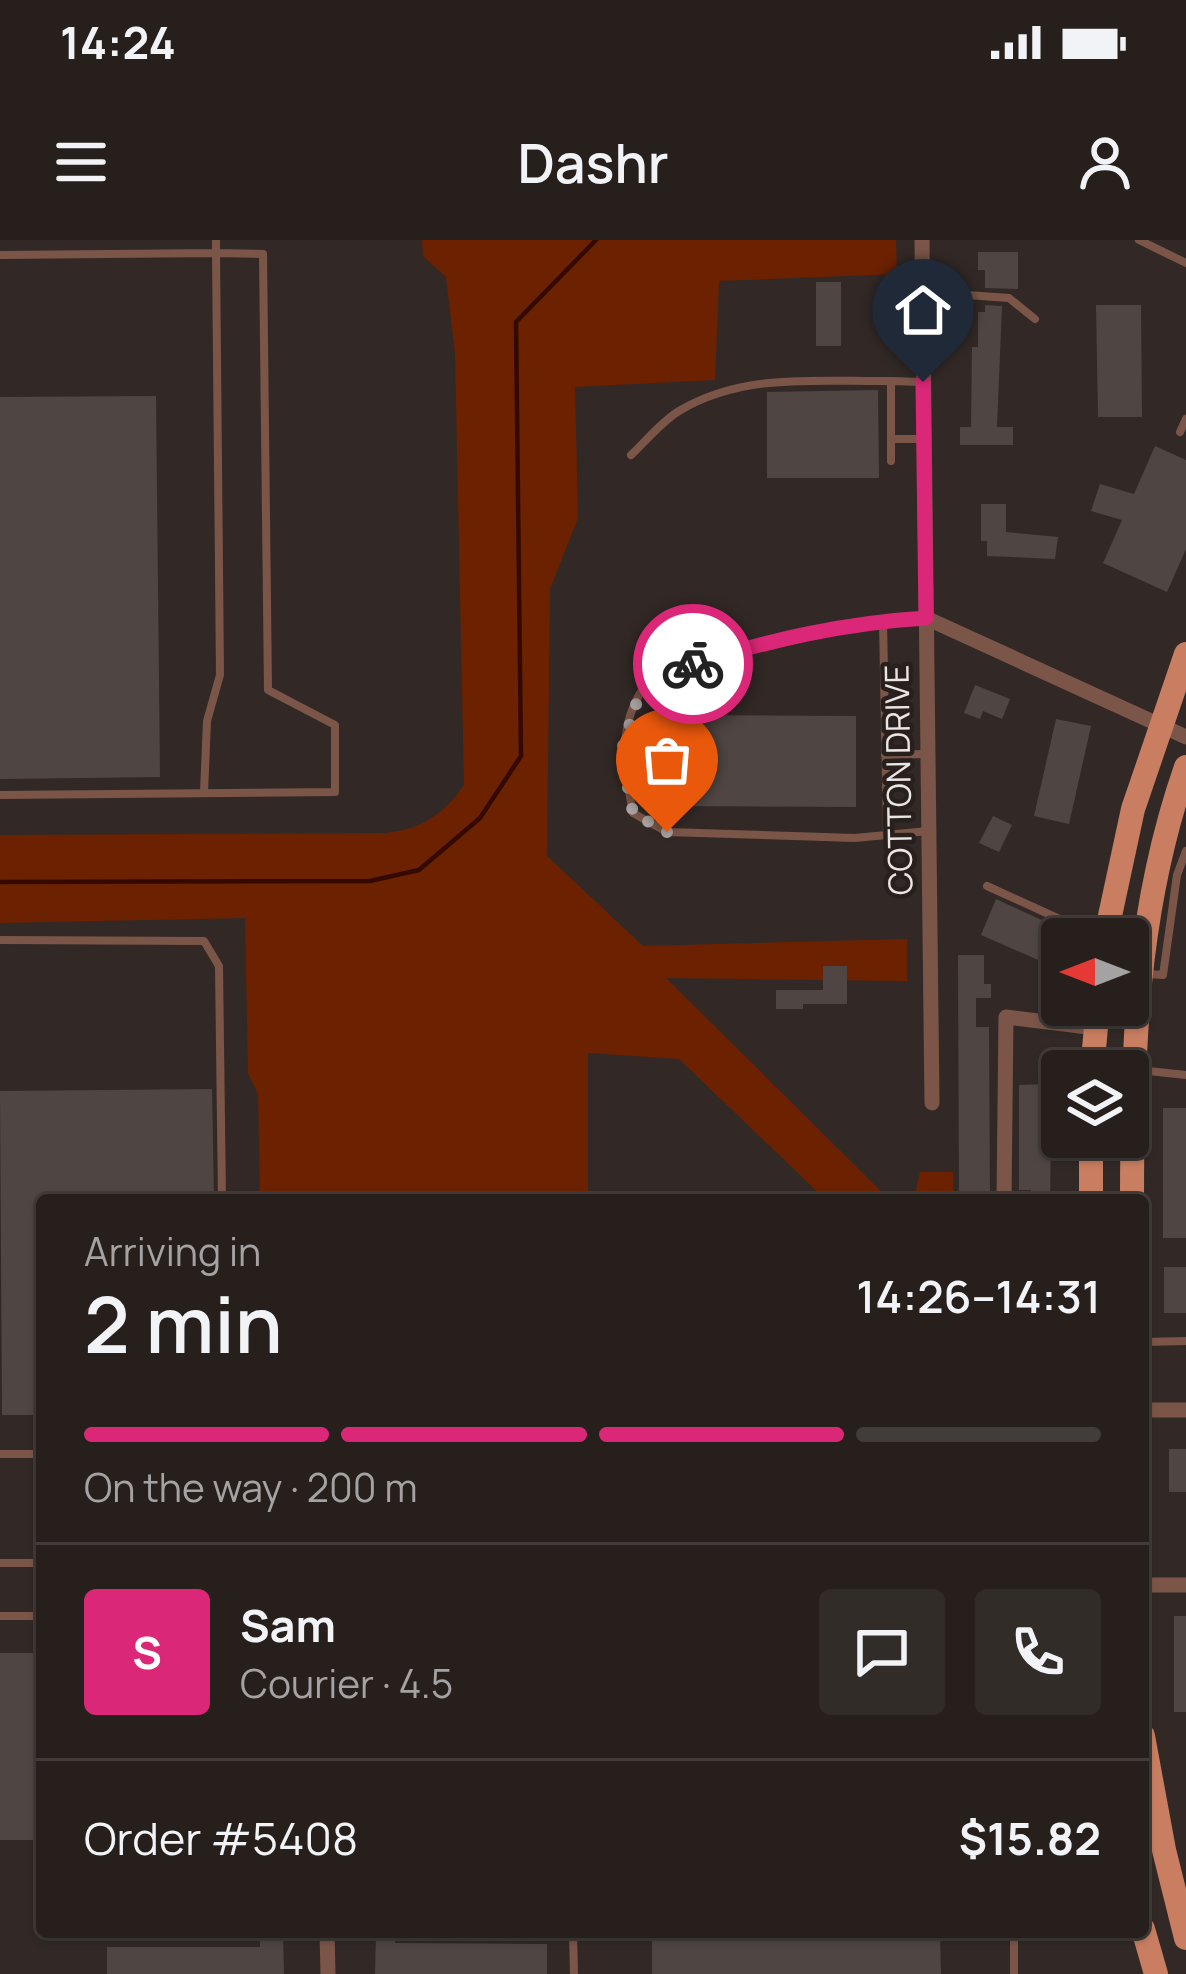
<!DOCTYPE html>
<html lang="en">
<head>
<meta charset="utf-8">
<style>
  body { margin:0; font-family:Manrope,sans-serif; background:#322c29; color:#f1f3f6; height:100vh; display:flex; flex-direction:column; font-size:45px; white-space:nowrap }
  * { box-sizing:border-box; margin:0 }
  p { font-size:39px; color:#a4a2a3 }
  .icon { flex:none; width:66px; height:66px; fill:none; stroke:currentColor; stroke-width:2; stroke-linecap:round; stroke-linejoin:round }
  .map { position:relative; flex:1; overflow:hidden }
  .details { position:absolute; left:36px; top:954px; width:1113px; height:744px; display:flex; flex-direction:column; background:#261f1c; border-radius:12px; box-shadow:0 3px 9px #0004,0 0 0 3px #423d3b }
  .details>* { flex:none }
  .needle { width:78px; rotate:270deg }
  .tools { position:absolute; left:1041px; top:678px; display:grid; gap:24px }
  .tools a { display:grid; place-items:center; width:108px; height:108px; border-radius:12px; background:#261f1c; box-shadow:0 3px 9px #0004,0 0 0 3px #423d3b; font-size:60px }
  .pin { position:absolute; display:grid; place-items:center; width:102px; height:102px; color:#fff; margin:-123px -51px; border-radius:50% 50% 50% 0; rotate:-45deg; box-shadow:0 0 12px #0007 }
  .pin .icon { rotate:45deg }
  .courier { position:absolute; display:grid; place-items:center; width:120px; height:120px; margin:-60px; border:9px solid #db2777; border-radius:50%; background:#fff; color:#222; box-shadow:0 3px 15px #0007 }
  .summary em { font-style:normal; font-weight:600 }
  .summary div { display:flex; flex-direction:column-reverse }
  .summary { display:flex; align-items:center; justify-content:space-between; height:204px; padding:0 48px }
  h1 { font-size:78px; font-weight:600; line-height:90px }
  .bar { display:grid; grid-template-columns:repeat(4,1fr); gap:18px 12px; align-content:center; height:144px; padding:0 48px }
  .bar i { height:15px; border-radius:9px; background:#423d3b }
  .bar .current { background:#db2777 }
  .bar p { grid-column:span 4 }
  .line { display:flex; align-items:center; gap:30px; padding:0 48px; border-top:3px solid #423d3b }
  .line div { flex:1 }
  .round { display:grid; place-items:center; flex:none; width:126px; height:126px; border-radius:12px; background:#322c29 }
  .status { display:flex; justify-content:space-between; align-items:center; height:84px; padding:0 60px; background:#261f1c; direction:ltr }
  .status svg { height:33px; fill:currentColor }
  header { display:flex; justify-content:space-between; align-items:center; height:156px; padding:0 48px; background:#261f1c; font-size:54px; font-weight:600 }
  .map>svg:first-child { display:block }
</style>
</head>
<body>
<div class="status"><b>14:24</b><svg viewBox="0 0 49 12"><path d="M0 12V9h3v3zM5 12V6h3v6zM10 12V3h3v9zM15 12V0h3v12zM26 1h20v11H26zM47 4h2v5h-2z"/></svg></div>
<header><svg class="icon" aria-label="menu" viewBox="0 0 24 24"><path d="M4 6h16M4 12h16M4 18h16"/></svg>Dashr<svg class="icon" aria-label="person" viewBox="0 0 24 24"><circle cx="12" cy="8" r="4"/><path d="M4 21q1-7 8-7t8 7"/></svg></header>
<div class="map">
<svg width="1186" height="1734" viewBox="0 0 1186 1734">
  <rect width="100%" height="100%" fill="#322926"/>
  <path fill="#6c2200" d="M422,0H896L897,34L719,41L715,140L575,147L578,278L550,349L547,616L643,706L907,699V741L666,738L890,960H826L679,819L588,813V960H260L258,854L248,833L245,678L0,683V595L386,593C422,589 444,574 464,545L455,114L446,37L423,16Z
    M920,932H953L954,960H914Z"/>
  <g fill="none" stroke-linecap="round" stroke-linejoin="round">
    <path stroke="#340a00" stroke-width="4.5" d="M0,642L370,641L419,630L480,578L521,516L516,82L596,0"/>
  </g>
  <path fill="#4f4643" d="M978,12H1018V49L985,48V30H978Z
    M816,42H841V106H816Z
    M985,65L1002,66L997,187H1013V205H960V187H971L972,107H978V72H985Z
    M1096,65H1141L1142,177H1098Z
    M878,150L879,238H767V152Z
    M156,156L160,537L0,539V157Z
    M1155,206L1186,220V309L1167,352L1103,323L1122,280L1091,271L1100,244L1134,254Z
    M981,264H1006V292L1058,297L1055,319L987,316V301H981Z
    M975,445L1010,459L1002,479L983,471L980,479L964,473Z
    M663,457H695V475L856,476V567L662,566V538H653L654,509H662Z
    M1056,479L1091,486L1069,584L1034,576Z
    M993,576L1012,585L999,612L979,603Z
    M996,659L1059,688L1045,723L981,695Z
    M958,715H984V744H991V758H976V787H989L990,960H959Z
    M823,726H847V764H803V769H776V750H823Z
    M1052,844L1050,959L1031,960V950H1019V845Z
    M212,849L214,960H42V1175H2L0,851Z
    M1163,868H1186V998H1163Z
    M1164,1027H1186V1073H1164Z
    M1169,1209H1186V1252H1169Z
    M1174,1376H1186V1472H1174Z
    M0,1413H42V1600H0Z
    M260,1692H283L284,1734H107V1707H260Z
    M376,1692H395V1703L547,1704V1734H375Z
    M652,1692H940L941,1734H652Z"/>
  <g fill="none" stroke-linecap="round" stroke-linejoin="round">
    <path stroke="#7b5648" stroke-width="8" d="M1139,0L1186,23
      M0,15L216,13L220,435L207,481L204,553
      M924,52L1009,58L1035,79
      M1180,192L1186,179
      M891,199V221
      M922,199H891V141L923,142
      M631,215C646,201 661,182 679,171C744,132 818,142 891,141
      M924,378C871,381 664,409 639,455C617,495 625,531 633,573L667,592L855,598L928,591
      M883,381L887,595
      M885,515L926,514
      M0,555L335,552V485L268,450L263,14L216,13V0
      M987,646L1066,682L1070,693
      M1066,699L1072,691L1101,697
      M0,700L204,701L219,726L222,960
      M1062,718V726
      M1148,734L1163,735L1177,635L1186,611
      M1139,830L1186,835
      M1143,1102L1186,1101
      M0,1214H42
      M0,1323H42
      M0,1376H42
      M573,1692L574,1734
      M1014,1692V1734"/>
    <path stroke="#7b5648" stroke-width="15" d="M922,0L932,863
      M926,378L1186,497
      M1004,960L1006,777L1096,788
      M1143,1170H1186
      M1143,1345H1186
      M327,1692L328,1734"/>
    <path stroke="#c97e61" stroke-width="24" d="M1105,699L1133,569L1186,414
      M1092,831L1098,765
      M1091,960V897
      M1132,960C1132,810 1136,670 1186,527
      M1143,1496L1164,1610L1186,1698
      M1143,1689L1156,1734"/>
  </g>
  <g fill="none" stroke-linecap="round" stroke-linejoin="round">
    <path stroke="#aaa3a1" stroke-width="12" stroke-dasharray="0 21.6" d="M667,592L633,573L621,512L640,452L662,434L693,424"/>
    <path stroke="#db2777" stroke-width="15" d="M693,424C770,400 844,383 926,378L923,142"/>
  </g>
  <g text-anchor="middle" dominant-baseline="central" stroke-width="9" stroke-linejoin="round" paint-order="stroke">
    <g font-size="33" fill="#ebe5e3" stroke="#28201d">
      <text transform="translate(898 540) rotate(-91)">COTTON DRIVE</text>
    </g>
  </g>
</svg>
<div class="tools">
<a><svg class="needle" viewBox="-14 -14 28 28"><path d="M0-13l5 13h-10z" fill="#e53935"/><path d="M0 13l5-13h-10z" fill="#a4a2a3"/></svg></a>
<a><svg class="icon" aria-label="layers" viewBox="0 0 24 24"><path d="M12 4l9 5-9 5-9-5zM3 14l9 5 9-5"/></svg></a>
</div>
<div class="pin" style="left:667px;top:592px;background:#ea580c"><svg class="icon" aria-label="bag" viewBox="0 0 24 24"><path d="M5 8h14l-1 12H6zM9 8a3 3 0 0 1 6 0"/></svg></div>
<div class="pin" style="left:923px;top:142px;background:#1f2937"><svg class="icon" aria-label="home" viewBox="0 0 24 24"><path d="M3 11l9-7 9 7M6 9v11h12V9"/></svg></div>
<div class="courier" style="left:693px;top:424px"><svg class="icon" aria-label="bike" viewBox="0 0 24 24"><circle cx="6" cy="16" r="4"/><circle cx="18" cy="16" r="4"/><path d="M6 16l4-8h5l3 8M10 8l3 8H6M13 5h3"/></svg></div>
<section class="details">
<div class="summary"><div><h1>2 min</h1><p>Arriving in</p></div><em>14:26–14:31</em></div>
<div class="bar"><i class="current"></i><i class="current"></i><i class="current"></i><i></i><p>On the way · 200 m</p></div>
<div class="line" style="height:216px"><b class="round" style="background:#db2777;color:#fff">S</b><div><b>Sam</b><p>Courier · 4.5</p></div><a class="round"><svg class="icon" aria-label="chat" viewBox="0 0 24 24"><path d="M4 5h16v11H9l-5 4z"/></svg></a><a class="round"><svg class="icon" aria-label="phone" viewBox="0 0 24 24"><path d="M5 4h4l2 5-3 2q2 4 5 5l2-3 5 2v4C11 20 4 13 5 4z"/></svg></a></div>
<div class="line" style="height:156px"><div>Order #5408</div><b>$15.82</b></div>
</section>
</div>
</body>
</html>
